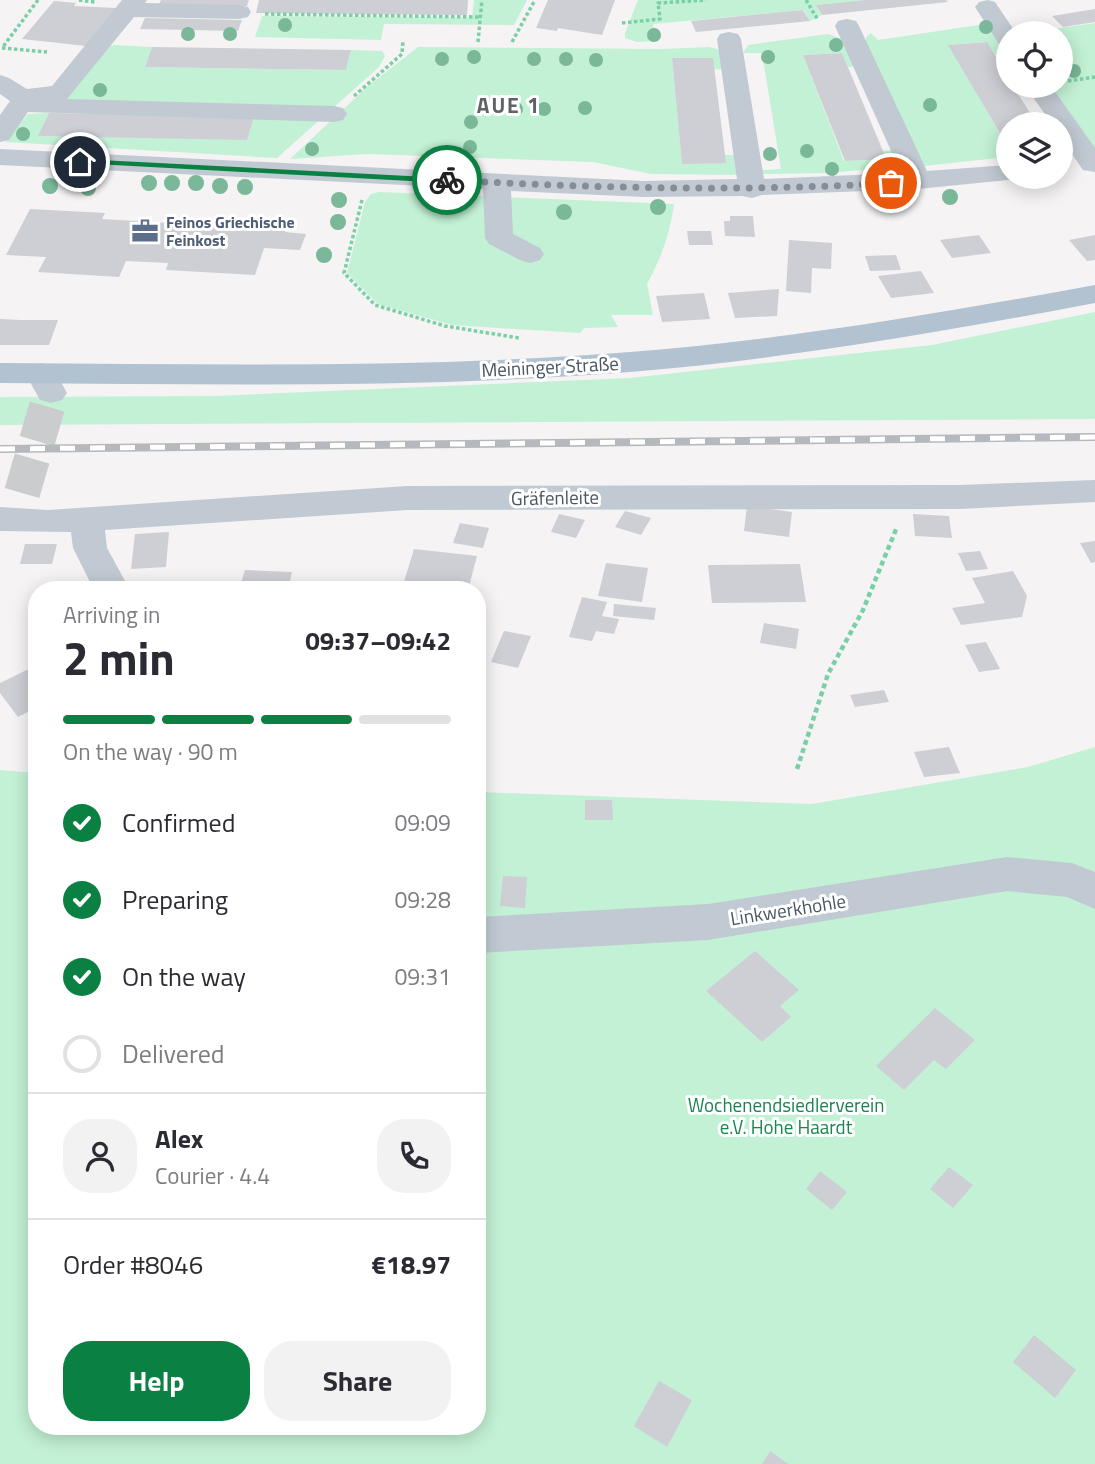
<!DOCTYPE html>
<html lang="en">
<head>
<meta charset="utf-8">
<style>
  body { margin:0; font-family:"Titillium Web",sans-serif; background:#f2f2f3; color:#2b2b33; height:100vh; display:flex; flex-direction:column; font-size:26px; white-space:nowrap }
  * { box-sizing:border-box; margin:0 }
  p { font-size:23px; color:#7c7c81 }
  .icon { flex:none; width:38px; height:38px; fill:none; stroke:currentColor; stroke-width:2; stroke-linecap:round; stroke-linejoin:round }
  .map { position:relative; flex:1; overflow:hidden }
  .sheet { position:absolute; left:28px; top:581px; width:458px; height:854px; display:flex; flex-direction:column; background:#fff; border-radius:28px; box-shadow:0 4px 18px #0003 }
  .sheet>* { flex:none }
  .tools { position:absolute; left:996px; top:21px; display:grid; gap:14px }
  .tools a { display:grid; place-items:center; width:77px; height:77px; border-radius:50%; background:#fff; box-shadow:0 4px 18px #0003; font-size:35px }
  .pin { position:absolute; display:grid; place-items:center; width:60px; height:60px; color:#fff; margin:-30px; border:4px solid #fff; border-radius:50%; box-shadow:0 2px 7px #0007 }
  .courier { position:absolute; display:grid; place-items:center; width:70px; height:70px; margin:-35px; border:5px solid #0b8043; border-radius:50%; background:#fff; color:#222; box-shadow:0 2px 9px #0007 }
  .overview em { font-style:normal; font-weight:700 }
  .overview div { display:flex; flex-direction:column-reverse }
  .overview { display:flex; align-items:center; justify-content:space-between; height:119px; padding:0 35px }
  h1 { font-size:46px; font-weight:700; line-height:52px }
  .bar { display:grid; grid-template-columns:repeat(4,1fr); gap:10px 7px; align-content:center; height:84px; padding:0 35px }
  .bar i { height:9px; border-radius:5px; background:#e1e1e2 }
  .bar .active { background:#0b8043 }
  .bar p { grid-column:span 4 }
  .line { display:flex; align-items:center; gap:18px; padding:0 35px; border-top:2px solid #e1e1e2 }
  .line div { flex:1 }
  .round { display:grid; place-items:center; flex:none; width:74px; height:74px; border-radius:28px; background:#f2f2f3 }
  ol { padding:0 35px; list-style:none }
  li { display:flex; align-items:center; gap:21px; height:77px }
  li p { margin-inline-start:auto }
  li .icon { padding:7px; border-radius:50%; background:#0b8043; color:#fff; stroke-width:4 }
  li:last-child { color:#7c7c81 }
  li i { width:38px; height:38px; border:4px solid #e1e1e2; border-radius:50% }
  .button { display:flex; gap:14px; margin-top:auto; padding:14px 35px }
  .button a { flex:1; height:80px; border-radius:28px; background:#0b8043; color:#fff; font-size:28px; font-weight:700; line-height:80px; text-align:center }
  .button a+a { background:#f2f2f3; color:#2b2b33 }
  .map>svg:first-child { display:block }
</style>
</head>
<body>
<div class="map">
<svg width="1095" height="1464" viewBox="0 0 1095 1464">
  <rect width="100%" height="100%" fill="#f5f3f3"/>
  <path fill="#c3f1d5" d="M474,0H527L514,25L384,24L381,40L255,37L262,16L472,18Z
    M638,0H865L816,5L822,15L810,21L804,10L653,24L656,41L637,42L625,38V33Z
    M992,23L1008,46V54L995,55L986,42L949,45L1008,148V157L924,166L866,45V37L871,33L878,40Z
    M1095,23V148L1091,149L1049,86H1060V33H1026Z
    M828,34L853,43L862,66L848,67L842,53L803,55L844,161L886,159L883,151L900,150L905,166L829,173L762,174V170L781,169L762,53H743L748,45Z
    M114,45L152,47L145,67L346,70L351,50L382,51L385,56L379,67L277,158L6,142L28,114L49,113L39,136L247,139L254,117L71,103L66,97L103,47Z
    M418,47L662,49L709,47L721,50L729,70L714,69L712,58H672L682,163H725V155H739L741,175L651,174L593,162L367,154L290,159L367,87Z
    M379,192L674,204C670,234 661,258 647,284L653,315H611L618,327L584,328L580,333L452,325L378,304L347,273L365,202L371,194Z
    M1095,312V419L0,425V397L216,396L630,378L932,345Z
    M1095,747V1464H0V770L37,773V1426H478V792L812,804L1028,767Z"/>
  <path fill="#cdcfd5" d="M161,0H249L247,6L159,4Z
    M259,0H468L467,15L256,13Z
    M548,0H615L602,35L558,28L557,31L536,28Z
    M865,0H946L948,2L822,15L816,5Z
    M54,1L76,3L74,6L116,8L86,46L22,39Z
    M1095,9V22L1063,27L1052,16Z
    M803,10L810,21L696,32L691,21Z
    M145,18L242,20L238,31L140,29Z
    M987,42L1008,77V86H1013L1037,124H1008V147L948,45Z
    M152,47L351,50L346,70L145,67Z
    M842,53L883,151L887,159L845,161L803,55Z
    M672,58H713L726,163L682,164Z
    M49,113L254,117L247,140L38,136Z
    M30,209L105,213L102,219L286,230L285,232L306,234L300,250L264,248L255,275L166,270L168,263L126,261L119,277L38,272L46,257L6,255Z
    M730,216H753L755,237L725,236L724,221H730Z
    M687,231H711L713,245H689Z
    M979,235L991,253L952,258L940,240Z
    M1095,235V260L1087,261L1069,240Z
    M789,240L832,243L831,269L812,268L811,293L786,291Z
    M896,255L901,270L870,271L865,256Z
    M921,271L934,293L891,298L878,276Z
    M779,289L777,316L735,318L728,293Z
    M704,293L710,319L662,322L656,296Z
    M0,319L21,320H58L49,345H0Z
    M747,506L792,512L789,537L744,531Z
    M625,511L651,518L641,535L615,527Z
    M559,514L585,520L576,538L551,532Z
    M913,514L949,516L952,538L915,536Z
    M460,523L489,528L483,548L453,543Z
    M169,532L166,567L131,569L135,534Z
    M1095,541V562L1091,563L1080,543Z
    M25,544H57L52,564H20Z
    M414,549L477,556L468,590L404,582Z
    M980,551L988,569L966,571L958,553Z
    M606,563L648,568L642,602L598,596Z
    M800,564L806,602L712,603L708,565Z
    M245,570L292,572L288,590H239Z
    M1013,571L1027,596L1022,617L961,625L952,608L985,603L972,578Z
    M582,597L607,602L602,616L619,619L614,634L596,631L592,641L569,637Z
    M614,604L656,608L654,620L613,616Z
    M764,623L799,629L796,649L760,643Z
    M504,631L531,636L518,668L491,662Z
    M986,642L1000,669L979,672L965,645Z
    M37,665V707L18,717L0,693V683Z
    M884,690L889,702L855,707L850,695Z
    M949,747L960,773L924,777L914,752Z
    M585,800H612L613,820H585Z
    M503,876L527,877L525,908L500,906Z
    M755,951L799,990L780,1006L791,1017L762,1042L706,991Z
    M935,1008L975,1040L946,1069L934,1060L904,1090L876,1066Z
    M949,1167L973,1185L953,1208L930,1189Z
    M820,1171L847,1192L832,1210L806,1189Z
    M1034,1335L1076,1370L1055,1398L1013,1362Z
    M659,1381L692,1400L667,1447L634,1426Z
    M770,1451L788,1464H762Z"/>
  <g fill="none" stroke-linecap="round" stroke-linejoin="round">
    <path stroke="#caccce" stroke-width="36" stroke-dasharray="36 18" stroke-linecap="butt" d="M22,493L51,393"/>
    <path stroke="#7ad0a6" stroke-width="3.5" stroke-dasharray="3.5 2.5" stroke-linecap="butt" d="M38,0L2,48L47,52
      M79,0L95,2
      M806,0L818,20
      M265,14L481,17
      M622,23L660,19L658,3L706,0
      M478,42L482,0
      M512,42L535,0
      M1068,81L1095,77
      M354,96L402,54L403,41
      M362,200L344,273L375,305L445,326L519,338"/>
    <path stroke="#7ad0a6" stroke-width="4.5" stroke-dasharray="5 3.5" stroke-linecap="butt" d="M797,769L828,674L863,610L897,527"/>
    <path fill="#c1cad2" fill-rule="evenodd" d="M122,0H147L145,3L239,5L248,7L251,12L248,17L239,19L134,17L67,99L334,106L343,108L347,114L343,120L334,122L28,112L9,140L0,142V115L10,101L0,94V75L9,78L27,89L52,86Z
      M988,0L995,2L1016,33H1008V46L999,44L975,7L979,2Z
      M847,19L856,21L859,26L927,171L1008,165V177H1019L1018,179L918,189L762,195L752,198L742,196L644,197L511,191L513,234L540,248L544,254L540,260L530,263L520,260L489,244L485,238L483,189L0,165V149L644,181L737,179L717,39L720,34L729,32L738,34L741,39L764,179L901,173L835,26L838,21Z
      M1025,86H1051L1095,148V172L1083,170L1060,137V124H1052Z
      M41,363L52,366L67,393L62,400L51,403L40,400L25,373L30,366Z
      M1095,480V502L960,509L407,510L105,530L107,548L130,590H94L73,548L71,532L0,531V507L48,510L407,486L960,485Z
      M1007,857L1072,863L1095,872V909L1067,897L1007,891L708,940L478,953V917L708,904Z"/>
    <path fill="#b3c2d1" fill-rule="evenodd" d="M1095,285V303C941,332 786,359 630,372C421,389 210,384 0,383V363C210,364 421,369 630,352C786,340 941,313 1095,285Z"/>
    <defs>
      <path id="rail" d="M0,449L1095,437"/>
    </defs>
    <use href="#rail" stroke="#b5b8bd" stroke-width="8"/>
    <use href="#rail" stroke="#fff" stroke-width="5" stroke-dasharray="15" stroke-linecap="butt"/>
  </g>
  <g fill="#7bb799">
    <circle cx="285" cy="25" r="7"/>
    <circle cx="986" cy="27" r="7"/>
    <circle cx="188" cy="34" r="7"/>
    <circle cx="230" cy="34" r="7"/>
    <circle cx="654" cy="35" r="7"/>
    <circle cx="836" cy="45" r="7"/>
    <circle cx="474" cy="57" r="7"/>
    <circle cx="768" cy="57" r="7"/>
    <circle cx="442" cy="59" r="7"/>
    <circle cx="534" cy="59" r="7"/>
    <circle cx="566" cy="59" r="7"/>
    <circle cx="596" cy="60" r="7"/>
    <circle cx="1074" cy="71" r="7"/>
    <circle cx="100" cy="90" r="7"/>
    <circle cx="930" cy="105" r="7"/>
    <circle cx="585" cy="108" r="7"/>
    <circle cx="516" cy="109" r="7"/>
    <circle cx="544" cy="109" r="7"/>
    <circle cx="471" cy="122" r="7"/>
    <circle cx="23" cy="134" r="7"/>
    <circle cx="470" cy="147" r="7"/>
    <circle cx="312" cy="149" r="7"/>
    <circle cx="807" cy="151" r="7"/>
    <circle cx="770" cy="154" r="7"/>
    <circle cx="832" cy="169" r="7"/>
    <circle cx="149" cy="183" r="8"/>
    <circle cx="172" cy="183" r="8"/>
    <circle cx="196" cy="183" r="8"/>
    <circle cx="50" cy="186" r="8"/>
    <circle cx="220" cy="186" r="8"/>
    <circle cx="245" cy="187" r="8"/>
    <circle cx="88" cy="188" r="8"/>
    <circle cx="950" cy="197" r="8"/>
    <circle cx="339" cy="200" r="8"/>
    <circle cx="658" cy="207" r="8"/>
    <circle cx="564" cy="212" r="8"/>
    <circle cx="338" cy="222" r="8"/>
    <circle cx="324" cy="255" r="8"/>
  </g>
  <path fill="#0b8043" d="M80,159L447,178L451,180L447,183L77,163Z"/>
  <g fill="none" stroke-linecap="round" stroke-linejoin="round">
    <path stroke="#868d94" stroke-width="7" stroke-dasharray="0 12.6" d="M447,180C595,188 742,192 891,183"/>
  </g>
  <defs>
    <symbol id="office-bare" viewBox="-9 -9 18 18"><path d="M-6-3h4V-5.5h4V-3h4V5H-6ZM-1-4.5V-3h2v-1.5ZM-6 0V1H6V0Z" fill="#5c6f8a" stroke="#fff" stroke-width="2.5" paint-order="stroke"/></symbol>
  </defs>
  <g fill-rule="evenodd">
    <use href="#office-bare" x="126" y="212" width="38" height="38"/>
  </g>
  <g text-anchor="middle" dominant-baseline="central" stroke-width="6" stroke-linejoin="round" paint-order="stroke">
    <g font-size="16" font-weight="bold" fill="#4e5e75" stroke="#fff" text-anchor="start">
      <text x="166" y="222">Feinos Griechische<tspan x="166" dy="18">Feinkost</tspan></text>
    </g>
    <g font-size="19" fill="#4a5661" stroke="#fff">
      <text transform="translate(550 366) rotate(-3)">Meininger Straße</text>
      <text transform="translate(555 497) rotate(-1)">Gräfenleite</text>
      <text transform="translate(788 909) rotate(-9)">Linkwerkhohle</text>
    </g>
    <g font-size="19" fill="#17864f" stroke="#fff">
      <text x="786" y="1104">Wochenendsiedlerverein<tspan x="786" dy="22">e.V. Hohe Haardt</tspan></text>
    </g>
    <g font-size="21" font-weight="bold" letter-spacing="2" fill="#5f6368" stroke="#fff">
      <text x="509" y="105">AUE 1</text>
    </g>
  </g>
</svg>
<div class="tools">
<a><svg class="icon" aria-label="locate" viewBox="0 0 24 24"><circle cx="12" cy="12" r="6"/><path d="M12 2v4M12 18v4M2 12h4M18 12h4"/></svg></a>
<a><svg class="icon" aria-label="layers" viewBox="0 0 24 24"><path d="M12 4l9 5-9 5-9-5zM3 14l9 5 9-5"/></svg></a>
</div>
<div class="pin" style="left:891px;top:183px;background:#ea580c"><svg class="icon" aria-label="bag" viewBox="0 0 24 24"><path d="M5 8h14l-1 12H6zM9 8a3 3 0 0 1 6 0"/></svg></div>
<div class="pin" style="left:80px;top:162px;background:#1f2937"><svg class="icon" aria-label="home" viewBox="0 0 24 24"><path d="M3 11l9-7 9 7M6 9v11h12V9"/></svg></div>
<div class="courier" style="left:447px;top:180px"><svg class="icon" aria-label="bike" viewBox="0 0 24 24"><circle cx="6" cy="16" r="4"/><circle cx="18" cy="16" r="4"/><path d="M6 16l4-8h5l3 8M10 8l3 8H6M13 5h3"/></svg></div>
<section class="sheet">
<div class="overview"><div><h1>2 min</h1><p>Arriving in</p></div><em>09:37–09:42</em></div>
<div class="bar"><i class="active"></i><i class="active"></i><i class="active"></i><i></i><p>On the way · 90 m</p></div>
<ol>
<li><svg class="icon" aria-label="check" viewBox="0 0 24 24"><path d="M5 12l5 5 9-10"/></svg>Confirmed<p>09:09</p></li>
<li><svg class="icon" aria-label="check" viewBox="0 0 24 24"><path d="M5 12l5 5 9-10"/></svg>Preparing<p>09:28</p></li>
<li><svg class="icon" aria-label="check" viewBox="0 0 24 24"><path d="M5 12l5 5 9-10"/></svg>On the way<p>09:31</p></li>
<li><i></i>Delivered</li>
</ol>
<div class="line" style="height:126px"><a class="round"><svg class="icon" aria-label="person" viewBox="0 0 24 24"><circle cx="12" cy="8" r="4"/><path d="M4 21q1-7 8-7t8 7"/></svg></a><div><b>Alex</b><p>Courier · 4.4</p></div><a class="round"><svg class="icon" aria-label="phone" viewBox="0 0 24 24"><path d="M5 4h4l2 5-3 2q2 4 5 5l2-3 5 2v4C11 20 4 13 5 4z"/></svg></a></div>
<div class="line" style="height:91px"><div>Order #8046</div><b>€18.97</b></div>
<div class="button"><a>Help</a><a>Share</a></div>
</section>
</div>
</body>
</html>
